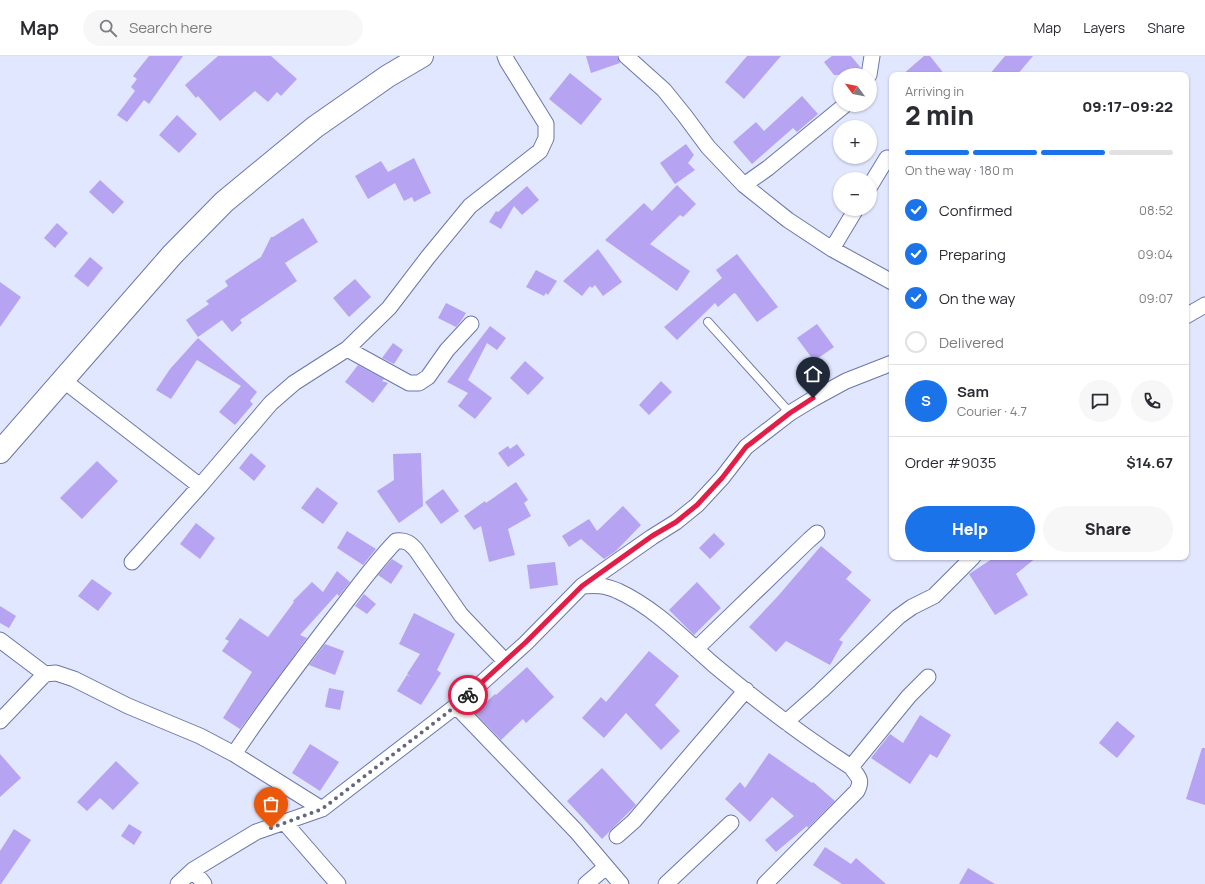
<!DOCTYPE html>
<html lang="en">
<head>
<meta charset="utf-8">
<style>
  body { margin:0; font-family:Manrope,sans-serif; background:#f7f7f7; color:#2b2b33; height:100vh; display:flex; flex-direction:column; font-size:15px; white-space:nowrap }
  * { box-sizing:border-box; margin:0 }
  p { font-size:13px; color:#7c7c81 }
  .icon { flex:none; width:22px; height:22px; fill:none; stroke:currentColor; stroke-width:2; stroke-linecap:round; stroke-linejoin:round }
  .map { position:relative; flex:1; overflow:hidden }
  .side { position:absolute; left:889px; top:16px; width:300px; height:488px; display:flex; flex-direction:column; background:#fff; border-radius:8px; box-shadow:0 1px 3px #0004 }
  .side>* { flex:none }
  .needle { width:26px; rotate:302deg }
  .buttons { position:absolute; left:833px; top:12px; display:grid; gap:8px }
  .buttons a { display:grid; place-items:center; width:44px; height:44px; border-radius:50%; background:#fff; box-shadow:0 1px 3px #0004; font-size:20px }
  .pin { position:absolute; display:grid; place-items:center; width:34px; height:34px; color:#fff; margin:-41px -17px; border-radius:50% 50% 50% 0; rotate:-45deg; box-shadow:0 0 4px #0007 }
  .pin .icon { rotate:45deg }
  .courier { position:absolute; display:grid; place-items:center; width:40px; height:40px; margin:-20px; border:3px solid #e11d48; border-radius:50%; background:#fff; color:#222; box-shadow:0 1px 5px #0007 }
  .headline em { font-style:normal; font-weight:800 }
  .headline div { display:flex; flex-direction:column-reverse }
  .headline { display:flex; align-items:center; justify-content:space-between; height:68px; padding:0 16px }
  h1 { font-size:26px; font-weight:800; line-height:30px }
  .bar { display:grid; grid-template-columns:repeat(4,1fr); gap:6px 4px; align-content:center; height:48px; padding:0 16px }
  .bar i { height:5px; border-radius:3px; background:#e1e1e2 }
  .bar .active { background:#1a73e8 }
  .bar p { grid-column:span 4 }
  .line { display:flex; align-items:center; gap:10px; padding:0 16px; border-top:1px solid #e1e1e2 }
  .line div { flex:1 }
  .round { display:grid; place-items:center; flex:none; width:42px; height:42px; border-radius:21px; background:#f7f7f7 }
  ol { padding:0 16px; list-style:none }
  li { display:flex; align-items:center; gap:12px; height:44px }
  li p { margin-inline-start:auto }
  li .icon { padding:4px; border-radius:50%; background:#1a73e8; color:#fff; stroke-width:4 }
  li:last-child { color:#7c7c81 }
  li i { width:22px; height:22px; border:2px solid #e1e1e2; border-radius:50% }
  .primary-button { display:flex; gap:8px; margin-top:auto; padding:8px 16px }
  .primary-button a { flex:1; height:46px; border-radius:24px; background:#1a73e8; color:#fff; font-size:16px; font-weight:800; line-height:46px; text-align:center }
  .primary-button a+a { background:#f7f7f7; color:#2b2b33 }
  header { display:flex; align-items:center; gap:24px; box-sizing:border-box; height:56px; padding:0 20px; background:#fff; border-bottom:1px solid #e1e1e2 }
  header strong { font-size:19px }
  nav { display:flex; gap:22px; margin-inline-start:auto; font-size:14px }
  .search { width:280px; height:36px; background:#f7f7f7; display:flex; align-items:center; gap:10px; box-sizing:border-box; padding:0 14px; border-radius:22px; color:#7c7c81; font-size:15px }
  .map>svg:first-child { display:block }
</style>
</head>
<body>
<header>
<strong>Map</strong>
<div class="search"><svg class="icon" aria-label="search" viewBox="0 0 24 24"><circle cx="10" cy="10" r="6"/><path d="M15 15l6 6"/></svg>Search here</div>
<nav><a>Map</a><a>Layers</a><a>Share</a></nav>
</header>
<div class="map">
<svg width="1205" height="828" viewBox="0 0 1205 828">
  <rect width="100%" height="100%" fill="#e1e7ff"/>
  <path fill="#b6a3f2" d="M149,0H183L149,48L144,44L127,66L117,59L135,35L131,31L137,23L133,20Z
    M218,0H271L297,23L281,40L277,36L268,46L255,35L220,65L198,40L196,42L185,29Z
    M586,0H617L620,7L591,17Z
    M747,0H781L744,43L725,26Z
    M832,0H851L861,12L860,19H834L824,6Z
    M924,0H930L945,19H902Z
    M1005,0H1033L1017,19H989Z
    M570,17L602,43L581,69L549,43Z
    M802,40L818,58L797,76L793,72L752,108L733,86L756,66L764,75Z
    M177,59L197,78L179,97L159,79Z
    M686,88L694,99L688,107L695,114L675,128L660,107Z
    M414,102L431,137L414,146L412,141L404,145L395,127L368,143L355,120L381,105L388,116Z
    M100,124L124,146L113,158L89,136Z
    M677,129L696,148L683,161L680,159L650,188L690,215L677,235L605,184L644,147L652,155Z
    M527,130L539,144L522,159L514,150L501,173L489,166L496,155L498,156Z
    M303,162L318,186L285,207L297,225L240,264L242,267L232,276L222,264L198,281L186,264L209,248L206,245L228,230L225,225L261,201L271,181H273Z
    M57,167L68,177L55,192L44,182Z
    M598,193L622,226L603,240L595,229L592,232L590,230L582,240L563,225Z
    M737,198L778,251L757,266L736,238L734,237L718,251L715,247L677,284L664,271L722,222L716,214Z
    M90,201L103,212L88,231L74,220Z
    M536,214L557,225L548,239L546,237L544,240L526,231Z
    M355,223L371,241L349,261L333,242Z
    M0,226L21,241L0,271Z
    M446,247L466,257L461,265L456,271L438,262Z
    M817,268L834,291L814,305L797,282Z
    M490,270L506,282L497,294L487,287L468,324L492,342L475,363L458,350L468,337L447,326Z
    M198,282L257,336L250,345L253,348L235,369L219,356L241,330L197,304L171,343L156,334L170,313Z
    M393,287L403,294L394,308L382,302Z
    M525,305L544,322L528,339L510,322Z
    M358,309L384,323L382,325L388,327L373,347L345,326Z
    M661,325L672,336L649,359L639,349Z
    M517,388L525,399L508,411L498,397L508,390L510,393Z
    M251,397L266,410L254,425L239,412Z
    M421,397L423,450L399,467L377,435L394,424L393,398Z
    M97,405L118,425L82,463L60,442Z
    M516,426L528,444L524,447L531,460L508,473L515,499L489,506L481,470L474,474L464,460L485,445L486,447Z
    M317,431L338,447L323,468L301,452Z
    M443,433L459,455L441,468L425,446Z
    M623,450L641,469L616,495L604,503L581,483L569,491L562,480L589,463L597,475Z
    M196,467L215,482L200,503L180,488Z
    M347,475L376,493L363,509L337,492Z
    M714,477L725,488L710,503L699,492Z
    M821,490L852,516L846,523L871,544L839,584L843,586L830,609L786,585L776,596L749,571L778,540Z
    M995,501H1037L1016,518L1028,539L995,559L969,518Z
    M392,503L403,510L391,528L378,519Z
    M555,506L558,529L530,533L527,509Z
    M337,515L350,526L339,540L337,538L300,579L307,582L240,673L223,662L252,616L222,595L229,585L225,583L240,562L268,581L294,546L293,545L312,526L323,536Z
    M92,523L112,537L98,555L78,540Z
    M697,526L721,552L694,579L669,554Z
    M364,538L376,548L367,558L355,550Z
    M0,550L16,560L9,572L0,567Z
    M414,557L455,578L437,614L441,617L421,649L397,635L407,619L411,621L407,618L420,598L399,588Z
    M325,588L344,595L335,619L309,609Z
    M649,595L679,620L655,649L680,675L661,694L626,657L604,682L582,662L601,641L606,646Z
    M527,611L554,641L526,667L523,663L501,684L475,657L495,638L496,639Z
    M329,632L344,635L340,654L325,651Z
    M920,659L951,679L937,702L930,698L910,728L871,702L890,678L903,687Z
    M1117,665L1135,680L1117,702L1099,687Z
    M310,688L339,706L320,735L292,717Z
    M1202,692H1205V749L1186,743Z
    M769,697L812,727L813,726L835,745L808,772L807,770L776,796L765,784L794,760L772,741L750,766L725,743L740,726L745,732Z
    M0,698L21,722L0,741Z
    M116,705L139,727L113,754L100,742L87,755L77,746Z
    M602,712L636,749L602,783L567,745Z
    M129,768L142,776L134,789L121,780Z
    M14,773L31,784L1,828H0V795Z
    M825,791L851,808L856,802L886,828H842L813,809Z
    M968,812L995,828H959Z"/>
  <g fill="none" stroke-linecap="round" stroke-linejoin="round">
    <defs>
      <path id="lane" d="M708,266L790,357"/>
      <path id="street" d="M626,0L664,34L685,60L708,91L744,129L788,164L832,193L892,226
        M869,19L872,0
        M744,129L768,112L845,49
        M870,130L887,102
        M832,193L856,153
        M1186,260L1205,249
        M347,293L409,327H419L428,321L447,294L471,268
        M63,324L200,430L271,347L294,327L347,293L389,252L428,201L470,150L540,95L546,82V68L507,5L505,0
        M132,506L200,430
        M582,530C597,529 604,529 618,535C655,552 684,583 714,609C758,646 803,680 851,711L909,640L928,621
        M0,584L45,618
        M696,593L809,484L817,477
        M456,650L576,775L621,828
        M0,665L45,618L56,617L74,623L128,650L200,680L234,698L322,753
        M786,666L821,635L898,561L912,551L934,540L973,501
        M234,698C264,653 296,611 329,568C351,540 372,510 396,485C406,484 410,487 416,494L461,559L505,605
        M285,767L338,828
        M617,780L634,765L746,634
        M193,814L204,828
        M178,828L193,814L256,776L322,753L456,650L526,587L582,530L652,481L676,466L697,449L722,422L746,391L790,357L813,343L846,325L892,307
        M586,828L606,811
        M666,828L731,767
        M765,828L857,735C863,723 858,721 851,711"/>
      <path id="secondary" d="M0,396L172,199L224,146L315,71L388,20L422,0"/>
    </defs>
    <use href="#lane" stroke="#6b76ab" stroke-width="10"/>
    <use href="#street" stroke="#6b76ab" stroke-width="17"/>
    <use href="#secondary" stroke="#6b76ab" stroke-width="24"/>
    <use href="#lane" stroke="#fff" stroke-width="8"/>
    <use href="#street" stroke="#fff" stroke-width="15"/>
    <use href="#secondary" stroke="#fff" stroke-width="22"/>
  </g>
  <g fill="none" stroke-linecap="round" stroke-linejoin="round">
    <path stroke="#63687e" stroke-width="4" stroke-dasharray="0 7.2" d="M271,772L322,753L447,657L468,639"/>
    <path stroke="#e11d48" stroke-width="5" d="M468,639L526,586L582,530L652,480L676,466L697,449L722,422L746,391L790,357L813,342"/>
  </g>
</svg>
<div class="buttons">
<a><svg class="needle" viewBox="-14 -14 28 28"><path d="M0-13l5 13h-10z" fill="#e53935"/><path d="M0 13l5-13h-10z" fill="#7c7c81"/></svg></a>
<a>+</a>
<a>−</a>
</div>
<div class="pin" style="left:271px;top:772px;background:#ea580c"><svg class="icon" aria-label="bag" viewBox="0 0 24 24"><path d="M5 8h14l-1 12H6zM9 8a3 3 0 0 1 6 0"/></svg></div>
<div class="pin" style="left:813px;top:342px;background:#1f2937"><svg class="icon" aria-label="home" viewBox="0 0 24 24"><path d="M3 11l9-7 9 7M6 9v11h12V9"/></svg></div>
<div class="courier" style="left:468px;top:639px"><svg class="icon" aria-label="bike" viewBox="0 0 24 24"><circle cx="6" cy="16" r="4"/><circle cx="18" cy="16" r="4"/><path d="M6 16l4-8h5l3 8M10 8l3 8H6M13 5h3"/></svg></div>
<section class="side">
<div class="headline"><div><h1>2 min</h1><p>Arriving in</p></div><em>09:17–09:22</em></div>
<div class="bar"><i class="active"></i><i class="active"></i><i class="active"></i><i></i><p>On the way · 180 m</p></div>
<ol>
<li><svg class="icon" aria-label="check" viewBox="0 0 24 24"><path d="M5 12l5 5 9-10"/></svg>Confirmed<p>08:52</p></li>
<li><svg class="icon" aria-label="check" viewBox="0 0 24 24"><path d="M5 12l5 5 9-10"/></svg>Preparing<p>09:04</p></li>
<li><svg class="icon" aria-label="check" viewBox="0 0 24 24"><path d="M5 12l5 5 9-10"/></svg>On the way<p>09:07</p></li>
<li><i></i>Delivered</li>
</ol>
<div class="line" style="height:72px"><b class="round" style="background:#1a73e8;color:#fff">S</b><div><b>Sam</b><p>Courier · 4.7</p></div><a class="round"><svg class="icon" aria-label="chat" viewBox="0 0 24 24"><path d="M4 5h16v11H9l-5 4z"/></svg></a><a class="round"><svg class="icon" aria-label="phone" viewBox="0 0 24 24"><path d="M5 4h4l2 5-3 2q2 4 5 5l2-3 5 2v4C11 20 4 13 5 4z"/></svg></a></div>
<div class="line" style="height:52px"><div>Order #9035</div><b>$14.67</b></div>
<div class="primary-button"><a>Help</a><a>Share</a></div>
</section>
</div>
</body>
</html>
